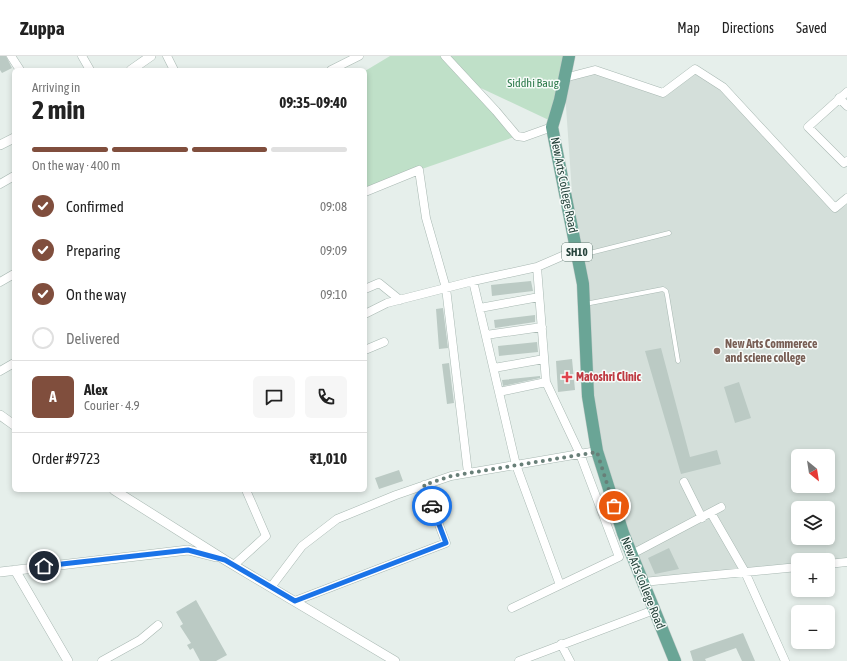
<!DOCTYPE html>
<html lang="en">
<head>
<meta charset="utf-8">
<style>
  body { margin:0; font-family:"Asap Condensed",sans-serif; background:#f6f6f6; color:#222; height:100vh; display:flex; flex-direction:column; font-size:15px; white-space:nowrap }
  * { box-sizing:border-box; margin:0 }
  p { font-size:13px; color:#767676 }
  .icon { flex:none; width:22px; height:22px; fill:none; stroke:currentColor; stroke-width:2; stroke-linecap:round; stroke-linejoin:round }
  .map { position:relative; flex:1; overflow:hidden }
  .details { position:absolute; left:12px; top:12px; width:355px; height:424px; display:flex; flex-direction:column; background:#fff; border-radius:6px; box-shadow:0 2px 6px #0003 }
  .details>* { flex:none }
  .needle { width:26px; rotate:150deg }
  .buttons { position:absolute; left:791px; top:393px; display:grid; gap:8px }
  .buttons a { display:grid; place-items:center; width:44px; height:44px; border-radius:6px; background:#fff; box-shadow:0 2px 6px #0003; font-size:20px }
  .pin { position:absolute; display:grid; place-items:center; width:34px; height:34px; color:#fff; margin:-17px; border:2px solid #fff; border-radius:50%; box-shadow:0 1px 4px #0007 }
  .courier { position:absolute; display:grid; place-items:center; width:40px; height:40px; margin:-20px; border:3px solid #1a73e8; border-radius:50%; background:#fff; color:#222; box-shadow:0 1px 5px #0007 }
  .summary em { font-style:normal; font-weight:700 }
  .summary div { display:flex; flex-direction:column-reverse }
  .summary { display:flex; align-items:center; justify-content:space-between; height:68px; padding:0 20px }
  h1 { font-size:26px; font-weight:700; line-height:30px }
  .bar { display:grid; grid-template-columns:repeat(4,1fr); gap:6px 4px; align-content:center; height:48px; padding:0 20px }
  .bar i { height:5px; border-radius:3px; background:#e0e0e0 }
  .bar .current { background:#804e3d }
  .bar p { grid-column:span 4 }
  .line { display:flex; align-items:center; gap:10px; padding:0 20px; border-top:1px solid #e0e0e0 }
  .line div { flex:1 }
  .round { display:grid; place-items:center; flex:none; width:42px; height:42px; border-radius:6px; background:#f6f6f6 }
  ol { padding:0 20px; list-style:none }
  li { display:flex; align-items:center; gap:12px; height:44px }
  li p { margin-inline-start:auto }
  li .icon { padding:4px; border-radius:50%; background:#804e3d; color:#fff; stroke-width:4 }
  li:last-child { color:#767676 }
  li i { width:22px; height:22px; border:2px solid #e0e0e0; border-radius:50% }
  header { display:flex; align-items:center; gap:24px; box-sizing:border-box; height:56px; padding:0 20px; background:#fff; border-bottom:1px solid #e0e0e0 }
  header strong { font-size:19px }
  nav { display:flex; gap:22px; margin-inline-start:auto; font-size:14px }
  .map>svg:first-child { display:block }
</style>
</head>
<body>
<header>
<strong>Zuppa</strong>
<nav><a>Map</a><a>Directions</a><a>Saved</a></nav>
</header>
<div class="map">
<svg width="847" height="605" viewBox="0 0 847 605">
  <rect width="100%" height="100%" fill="#e6efeb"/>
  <path fill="#d4dfda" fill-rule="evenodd" d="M695,13L723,31L835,152L847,142V506L828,504H798V511L643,526L597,395L576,194L564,22L595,14L663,37ZM798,400H828V430H798ZM798,452H828V482H798Z"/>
  <path fill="#bfe0c8" d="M390,0H445L517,80L419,114L365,136V15Z
    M448,0H565L553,66L470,27Z"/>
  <path fill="#bbcac4" d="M0,0H6L12,12L2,17L0,14Z
    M531,225L533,235L492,240L491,229Z
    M443,252L448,292L439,293L436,253Z
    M535,259V266L495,272L494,264Z
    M537,286L538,296L499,300L498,290Z
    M661,292L690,401L717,394L721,408L681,418L645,295Z
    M572,303L575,334L558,336L556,305Z
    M449,307L454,347L447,348L442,308Z
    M540,320V322L503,330L502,324Z
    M739,326L751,362L735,367L724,331Z
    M399,414L403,425L379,433L375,422Z
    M669,492L679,513L655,518L648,502Z
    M196,544L227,599L216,605H200L193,592L190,594L187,589L191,587L180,570L183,568L176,556Z
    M743,577L755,605H742L736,592L705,603L706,605H693L690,595Z"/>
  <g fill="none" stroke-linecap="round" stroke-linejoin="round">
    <defs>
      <path id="service" d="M578,200L669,177
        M585,248L663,233L666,235L667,239L678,305"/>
      <path id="minor" d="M11,0L20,14
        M82,0L90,14
        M167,0L174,14
        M445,0L496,55L517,80L524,81L552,71
        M331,14L359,0
        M564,22L595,14L663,37L695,13L723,31L835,152L847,142
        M847,36L808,71L844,107L847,105
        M839,42L847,50
        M0,128L14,120
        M365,136L419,114L426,162L446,232L468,417
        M473,225L516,409L560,529
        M0,226L14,218
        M365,233L379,227L400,244
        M480,252L539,241
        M365,258L387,247L473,225L537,211L576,194
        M486,279L542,271
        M365,294L384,286
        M494,312L544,303
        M0,315L14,307
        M499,336L546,326
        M684,426L702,462
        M711,457L745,516L785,605
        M632,498L721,451
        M828,508L847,506
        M234,509L266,480L246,434
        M643,526L798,511
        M271,531L302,490L337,463L396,439L451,420L597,395
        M295,545L446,487L424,429
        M512,552L619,501L580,398L546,326L537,211
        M561,588L570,605
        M102,605L140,584L158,569
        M519,605L654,554"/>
      <path id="tertiary" d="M131,14L151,0
        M0,89L14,82
        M0,359L14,369
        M114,434L225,504L395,605
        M15,514L68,605
        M0,516L188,494L216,501"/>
      <path id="primary" d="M569,0L560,44L552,71L583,228L588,340L597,395L623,477L675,605"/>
    </defs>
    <use href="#service" stroke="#a8b8b2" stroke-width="5"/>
    <use href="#minor" stroke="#a8b8b2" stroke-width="9"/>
    <use href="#tertiary" stroke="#a8b8b2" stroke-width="10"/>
    <use href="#primary" stroke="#c2cac8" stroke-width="13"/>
    <use href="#service" stroke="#fff" stroke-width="4"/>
    <use href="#minor" stroke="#fff" stroke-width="8"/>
    <use href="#tertiary" stroke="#fff" stroke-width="9"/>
    <use href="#primary" stroke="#6aa596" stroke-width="12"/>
  </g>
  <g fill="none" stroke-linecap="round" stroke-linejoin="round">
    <path stroke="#687f78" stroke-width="4" stroke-dasharray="0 7.2" d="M432,450L424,429L451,420L597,396L614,450"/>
    <path stroke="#1a73e8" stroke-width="5" d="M44,510L188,494L225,504L295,545L446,487L432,450"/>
  </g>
  <circle fill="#8d6e63" stroke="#f7fbf9" stroke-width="1.5" cx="717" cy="295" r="4"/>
  <path fill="#e0444e" stroke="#f7fbf9" stroke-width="1.5" d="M565 315h4v4h4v4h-4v4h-4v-4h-4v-4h4z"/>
  <g text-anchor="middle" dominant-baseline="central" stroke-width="3" stroke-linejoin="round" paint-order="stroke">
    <rect fill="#f7fbf9" stroke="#637a73" stroke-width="1" x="562" y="187" width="30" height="18" rx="3"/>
    <g font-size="11" font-weight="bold" fill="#24423a">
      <text x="577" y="196">SH10</text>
    </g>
    <g font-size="12" fill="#2d7a4b" stroke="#f7fbf9">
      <text x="533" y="27">Siddhi Baug</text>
    </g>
    <g font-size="12" fill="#24423a" stroke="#f7fbf9">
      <text transform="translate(564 129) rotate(79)">New Arts College Road</text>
      <text transform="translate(643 527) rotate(68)">New Arts College Road</text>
    </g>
    <g font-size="12" font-weight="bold" fill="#785e54" stroke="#f7fbf9" text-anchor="start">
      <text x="725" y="288">New Arts Commerece<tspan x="725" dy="14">and sciene college</tspan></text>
    </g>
    <g font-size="12" font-weight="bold" fill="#be3a42" stroke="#f7fbf9" text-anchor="start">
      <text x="576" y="321">Matoshri Clinic</text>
    </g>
  </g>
</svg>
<div class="buttons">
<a><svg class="needle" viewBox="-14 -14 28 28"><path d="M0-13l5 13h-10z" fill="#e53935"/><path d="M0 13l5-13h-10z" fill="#767676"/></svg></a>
<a><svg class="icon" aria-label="layers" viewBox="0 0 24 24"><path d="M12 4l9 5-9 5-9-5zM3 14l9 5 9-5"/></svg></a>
<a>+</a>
<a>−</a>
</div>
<div class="pin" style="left:614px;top:450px;background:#ea580c"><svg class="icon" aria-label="bag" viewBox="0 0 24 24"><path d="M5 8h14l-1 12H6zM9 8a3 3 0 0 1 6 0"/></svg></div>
<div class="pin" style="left:44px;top:510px;background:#1f2937"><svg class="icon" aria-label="home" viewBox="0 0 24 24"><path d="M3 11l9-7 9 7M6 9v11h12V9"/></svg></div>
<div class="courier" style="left:432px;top:450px"><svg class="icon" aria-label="car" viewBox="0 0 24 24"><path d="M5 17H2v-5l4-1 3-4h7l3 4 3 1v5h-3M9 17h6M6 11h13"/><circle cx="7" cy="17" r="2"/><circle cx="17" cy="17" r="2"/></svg></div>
<section class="details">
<div class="summary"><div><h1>2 min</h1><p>Arriving in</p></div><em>09:35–09:40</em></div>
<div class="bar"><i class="current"></i><i class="current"></i><i class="current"></i><i></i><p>On the way · 400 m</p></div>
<ol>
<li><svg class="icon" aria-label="check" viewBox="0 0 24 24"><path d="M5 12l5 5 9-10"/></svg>Confirmed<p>09:08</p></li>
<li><svg class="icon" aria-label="check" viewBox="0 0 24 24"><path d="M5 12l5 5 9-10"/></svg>Preparing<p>09:09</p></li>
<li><svg class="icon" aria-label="check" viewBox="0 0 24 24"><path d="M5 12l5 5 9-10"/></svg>On the way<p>09:10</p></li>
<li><i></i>Delivered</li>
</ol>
<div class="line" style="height:72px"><b class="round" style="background:#804e3d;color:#fff">A</b><div><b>Alex</b><p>Courier · 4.9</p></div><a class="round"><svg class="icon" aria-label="chat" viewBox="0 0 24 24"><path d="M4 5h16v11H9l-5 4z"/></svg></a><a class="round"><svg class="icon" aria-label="phone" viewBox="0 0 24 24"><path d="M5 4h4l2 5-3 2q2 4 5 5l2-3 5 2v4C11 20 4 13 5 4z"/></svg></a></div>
<div class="line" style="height:52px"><div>Order #9723</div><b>₹1,010</b></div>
</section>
</div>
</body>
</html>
